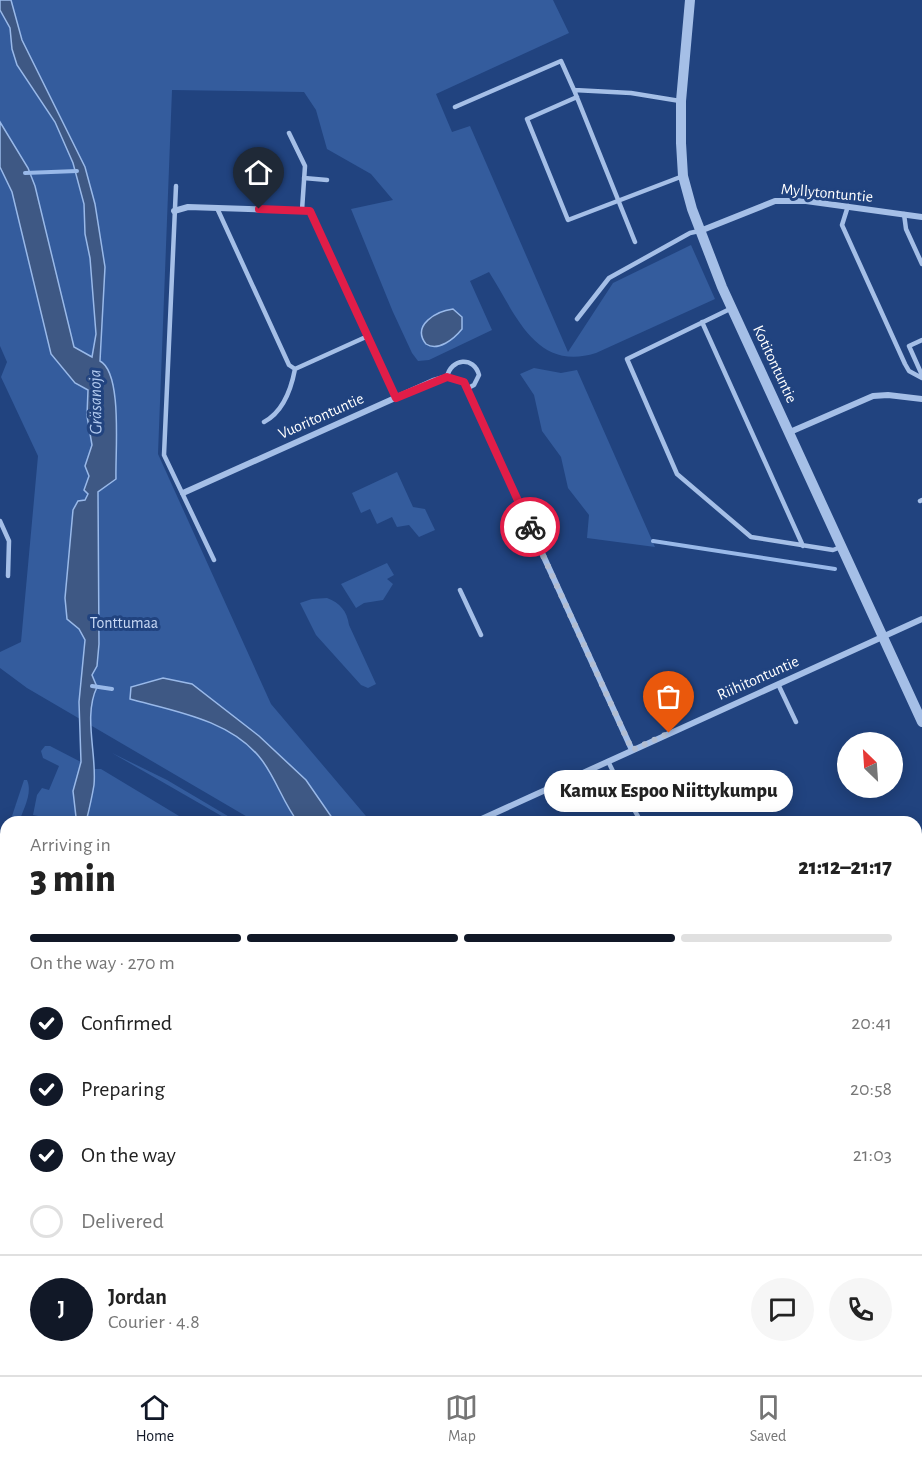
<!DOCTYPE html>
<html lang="en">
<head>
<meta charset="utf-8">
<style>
  body { margin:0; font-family:"Alegreya Sans",sans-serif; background:#f6f6f6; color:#222; height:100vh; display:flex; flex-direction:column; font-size:22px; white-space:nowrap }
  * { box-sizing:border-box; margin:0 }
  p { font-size:20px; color:#767676 }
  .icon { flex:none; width:33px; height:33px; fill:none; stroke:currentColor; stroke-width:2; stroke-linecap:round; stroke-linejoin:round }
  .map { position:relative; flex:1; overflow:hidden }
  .sheet { position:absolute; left:0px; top:816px; width:922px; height:560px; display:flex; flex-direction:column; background:#fff; border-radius:18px 18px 0 0; box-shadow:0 3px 15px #0003 }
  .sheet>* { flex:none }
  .needle { width:39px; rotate:335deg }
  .controls { position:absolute; left:837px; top:732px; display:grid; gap:12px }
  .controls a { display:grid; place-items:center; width:66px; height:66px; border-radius:50%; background:#fff; box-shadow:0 3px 15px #0003; font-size:30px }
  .pin { position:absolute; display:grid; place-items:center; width:51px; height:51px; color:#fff; margin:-62px -26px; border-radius:50% 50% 50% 0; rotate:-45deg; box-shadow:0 0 6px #0007 }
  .pin .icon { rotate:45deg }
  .courier { position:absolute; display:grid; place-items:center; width:60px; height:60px; margin:-30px; border:4px solid #e11d48; border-radius:50%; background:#fff; color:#222; box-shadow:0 2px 8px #0007 }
  .bubble { position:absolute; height:42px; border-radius:21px; background:#fff; box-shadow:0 3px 15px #0003; font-size:20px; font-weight:800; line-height:42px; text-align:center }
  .head em { font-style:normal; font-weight:800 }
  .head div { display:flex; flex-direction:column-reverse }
  .head { display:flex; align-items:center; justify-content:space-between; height:102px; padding:0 30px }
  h1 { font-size:39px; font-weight:800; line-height:45px }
  .bar { display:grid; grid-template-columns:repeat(4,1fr); gap:9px 6px; align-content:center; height:72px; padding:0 30px }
  .bar i { height:8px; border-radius:4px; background:#e0e0e0 }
  .bar .current { background:#111827 }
  .bar p { grid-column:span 4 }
  .line { display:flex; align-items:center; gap:15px; padding:0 30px; border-top:2px solid #e0e0e0 }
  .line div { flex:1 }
  .round { display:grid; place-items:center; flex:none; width:63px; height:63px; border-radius:32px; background:#f6f6f6 }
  ol { padding:0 30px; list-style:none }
  li { display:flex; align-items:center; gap:18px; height:66px }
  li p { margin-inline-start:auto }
  li .icon { padding:6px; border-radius:50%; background:#111827; color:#fff; stroke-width:4 }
  li:last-child { color:#767676 }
  li i { width:33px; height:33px; border:3px solid #e0e0e0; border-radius:50% }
  .dock { display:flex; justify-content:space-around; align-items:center; height:84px; border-top:2px solid #e0e0e0; background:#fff; font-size:16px; color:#767676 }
  .dock a { display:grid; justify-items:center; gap:3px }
  .dock .current { color:#111827 }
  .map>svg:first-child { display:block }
</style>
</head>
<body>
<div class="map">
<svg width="922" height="1375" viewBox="0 0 922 1375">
  <rect width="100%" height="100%" fill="#21437f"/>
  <path fill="#345c9d" d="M0,0H553L569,33L436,94L452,132L470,126L568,352L613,283L691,245L715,299L596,353C535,372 516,314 489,272L470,281L492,330L429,360L418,361L412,353L393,312L351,209L393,200L371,174L327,149L316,110L304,92L172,90L158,454L271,704L371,822H256L27,688L0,668V652L21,642L38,456L1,377L7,362L0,346Z
    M534,368L561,373L577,370L655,547L587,538L589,515L568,488L561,457L542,431L534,395L520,374Z
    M397,472L413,507L425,509L435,530L419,537L409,525L397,527L392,517L377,524L370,509L361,513L352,493Z
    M387,563L394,575L387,579L393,584L383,600L364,603L356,608L341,584Z
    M327,598C340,603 347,611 349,625L376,684L368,688L361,685L316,635L300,603L312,599Z
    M45,746H50L81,762L73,791L76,817L73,822H47L48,818L33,815L37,795L42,788L49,790L59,766L43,758L41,751Z
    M112,753L167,780L238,822H232Z
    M93,769H101L189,822H86L94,784Z
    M24,780H27C33,793 23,810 19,822H10Z
    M6,835V1121L0,1142V856Z
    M922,987V1059L917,1054L916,991Z
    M6,1180V1370H27L29,1375H0V1200Z
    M677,1370H798L796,1375H680Z"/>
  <path fill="#3e5884" stroke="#99b9e9" stroke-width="1.5" d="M0,0H11L22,40L85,167L95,204L105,267L100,361C123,373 115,454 116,479L98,492L99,644L97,666L92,675L97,687C83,716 97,754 94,785C92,797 89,810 86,822H73L76,817L73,791L81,762L79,702L85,640L79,629L67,619L65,598L73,510L78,501L85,500L88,494L84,490L89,476L85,466L92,445L87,416L88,390L75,383L51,354L12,192L0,167V122L28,168L35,186L74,347L92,357L96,334L90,258L85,234L84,204L73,163L55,122L17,65L12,49L10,28L0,10Z
    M453,309L462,317V329C454,339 438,352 426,344C411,325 437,311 453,309Z
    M163,678L192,684L259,736L306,780L335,822H298C283,803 276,778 261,759C231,720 174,711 130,699L131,687Z"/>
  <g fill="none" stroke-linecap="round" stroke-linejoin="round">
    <path stroke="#99b9e9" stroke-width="4" d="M25,173L77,171
      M653,541L835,569
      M92,686L112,689
      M916,870L922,867
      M833,1375L834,1374"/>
    <path stroke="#a5bfe7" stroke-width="4.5" d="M577,97L527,119L568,220L683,176
      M455,107L561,61L574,90
      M289,133L305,166L302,210
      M304,178L327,180
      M176,186L164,455L214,560
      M848,206L842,225L905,364L909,371L922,378
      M217,208L289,365L295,369
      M904,214L906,229L922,264
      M635,242L574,90L631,93L680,101
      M732,308L627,359L677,474L751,537L833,550L841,547
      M577,319L609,278L690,233L699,231
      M702,322L803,546
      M922,340L909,346L922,375
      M295,369L368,336
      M447,377C451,358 474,356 479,375L474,385L468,388
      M264,422C283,412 291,390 295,369
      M920,501L922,500
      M0,521L9,541L8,576
      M460,590L481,635
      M778,684L796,722
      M608,761C618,783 630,801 641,822"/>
    <path stroke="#a5bfe7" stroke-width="6" d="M174,211L188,207L310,211L396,398
      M700,231L775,201H806L922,217
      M790,432L873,396L888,395L922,399
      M183,493L433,381L447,377L464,382L632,750
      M475,822L922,619
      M275,1370L278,1375
      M294,1370L298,1375
      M867,1370L875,1375"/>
    <path stroke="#a5bfe7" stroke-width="10" d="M690,0L681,101V143L683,176L692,209L722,287L922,722"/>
    <path stroke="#e8eefd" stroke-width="15" d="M916,939L922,936
      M916,964L922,961
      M916,1209L922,1213
      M916,1236L922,1240
      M200,1375L210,1370
      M256,1375L265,1370"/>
  </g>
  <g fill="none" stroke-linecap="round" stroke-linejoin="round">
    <path stroke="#b1bdd2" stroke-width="6" stroke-dasharray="0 10.8" d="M530,527L632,750L669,733"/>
    <path stroke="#e11d48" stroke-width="8" d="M259,209L310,211L396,398L447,377L464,382L530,527"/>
  </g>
  <g text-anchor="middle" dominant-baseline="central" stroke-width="6" stroke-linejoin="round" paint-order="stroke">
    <g font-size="16" fill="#fff" stroke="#21437f">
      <text transform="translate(827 193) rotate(5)">Myllytontuntie</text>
      <text transform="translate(775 364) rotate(65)">Kotitontuntie</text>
      <text transform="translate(321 416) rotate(-24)">Vuoritontuntie</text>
      <text transform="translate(758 678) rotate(-24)">Riihitontuntie</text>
    </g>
    <g font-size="16" fill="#c9daf6" stroke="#21437f">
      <text x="124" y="623">Tonttumaa</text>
    </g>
    <g font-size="18" font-style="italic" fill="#b1c9ef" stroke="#21437f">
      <text transform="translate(96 402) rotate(-91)">Gräsanoja</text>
    </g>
  </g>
</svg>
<div class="controls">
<a><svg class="needle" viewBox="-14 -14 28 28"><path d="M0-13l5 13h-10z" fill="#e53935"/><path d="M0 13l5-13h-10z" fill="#767676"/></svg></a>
</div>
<div class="pin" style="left:669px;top:733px;background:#ea580c"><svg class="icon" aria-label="bag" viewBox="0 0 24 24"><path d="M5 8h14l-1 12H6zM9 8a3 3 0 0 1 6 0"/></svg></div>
<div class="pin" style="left:259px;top:209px;background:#1f2937"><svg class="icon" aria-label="home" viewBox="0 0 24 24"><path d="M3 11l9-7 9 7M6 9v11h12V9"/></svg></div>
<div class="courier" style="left:530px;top:527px"><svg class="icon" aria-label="bike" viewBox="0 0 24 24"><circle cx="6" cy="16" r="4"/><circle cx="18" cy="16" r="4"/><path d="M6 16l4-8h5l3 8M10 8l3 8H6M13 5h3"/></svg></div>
<div class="bubble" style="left:544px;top:770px;width:249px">Kamux Espoo Niittykumpu</div>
<section class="sheet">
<div class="head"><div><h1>3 min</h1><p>Arriving in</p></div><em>21:12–21:17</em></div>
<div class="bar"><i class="current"></i><i class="current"></i><i class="current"></i><i></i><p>On the way · 270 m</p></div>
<ol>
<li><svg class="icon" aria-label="check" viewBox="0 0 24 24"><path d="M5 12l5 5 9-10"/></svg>Confirmed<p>20:41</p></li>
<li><svg class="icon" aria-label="check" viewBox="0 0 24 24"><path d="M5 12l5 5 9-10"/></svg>Preparing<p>20:58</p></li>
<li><svg class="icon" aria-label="check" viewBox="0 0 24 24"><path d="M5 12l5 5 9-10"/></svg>On the way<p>21:03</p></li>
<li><i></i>Delivered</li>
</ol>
<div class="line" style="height:108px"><b class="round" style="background:#111827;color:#fff">J</b><div><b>Jordan</b><p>Courier · 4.8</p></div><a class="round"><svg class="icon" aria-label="chat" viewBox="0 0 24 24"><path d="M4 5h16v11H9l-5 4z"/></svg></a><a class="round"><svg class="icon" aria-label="phone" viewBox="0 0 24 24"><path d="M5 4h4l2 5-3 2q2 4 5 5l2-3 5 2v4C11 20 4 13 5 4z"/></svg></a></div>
</section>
</div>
<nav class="dock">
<a class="current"><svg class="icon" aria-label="home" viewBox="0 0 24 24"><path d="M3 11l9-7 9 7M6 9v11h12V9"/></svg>Home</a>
<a><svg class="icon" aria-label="map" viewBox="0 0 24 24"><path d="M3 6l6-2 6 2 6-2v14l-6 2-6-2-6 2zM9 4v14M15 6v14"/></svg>Map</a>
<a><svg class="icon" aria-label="saved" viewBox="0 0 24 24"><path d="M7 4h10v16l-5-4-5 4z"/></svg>Saved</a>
</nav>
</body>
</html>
